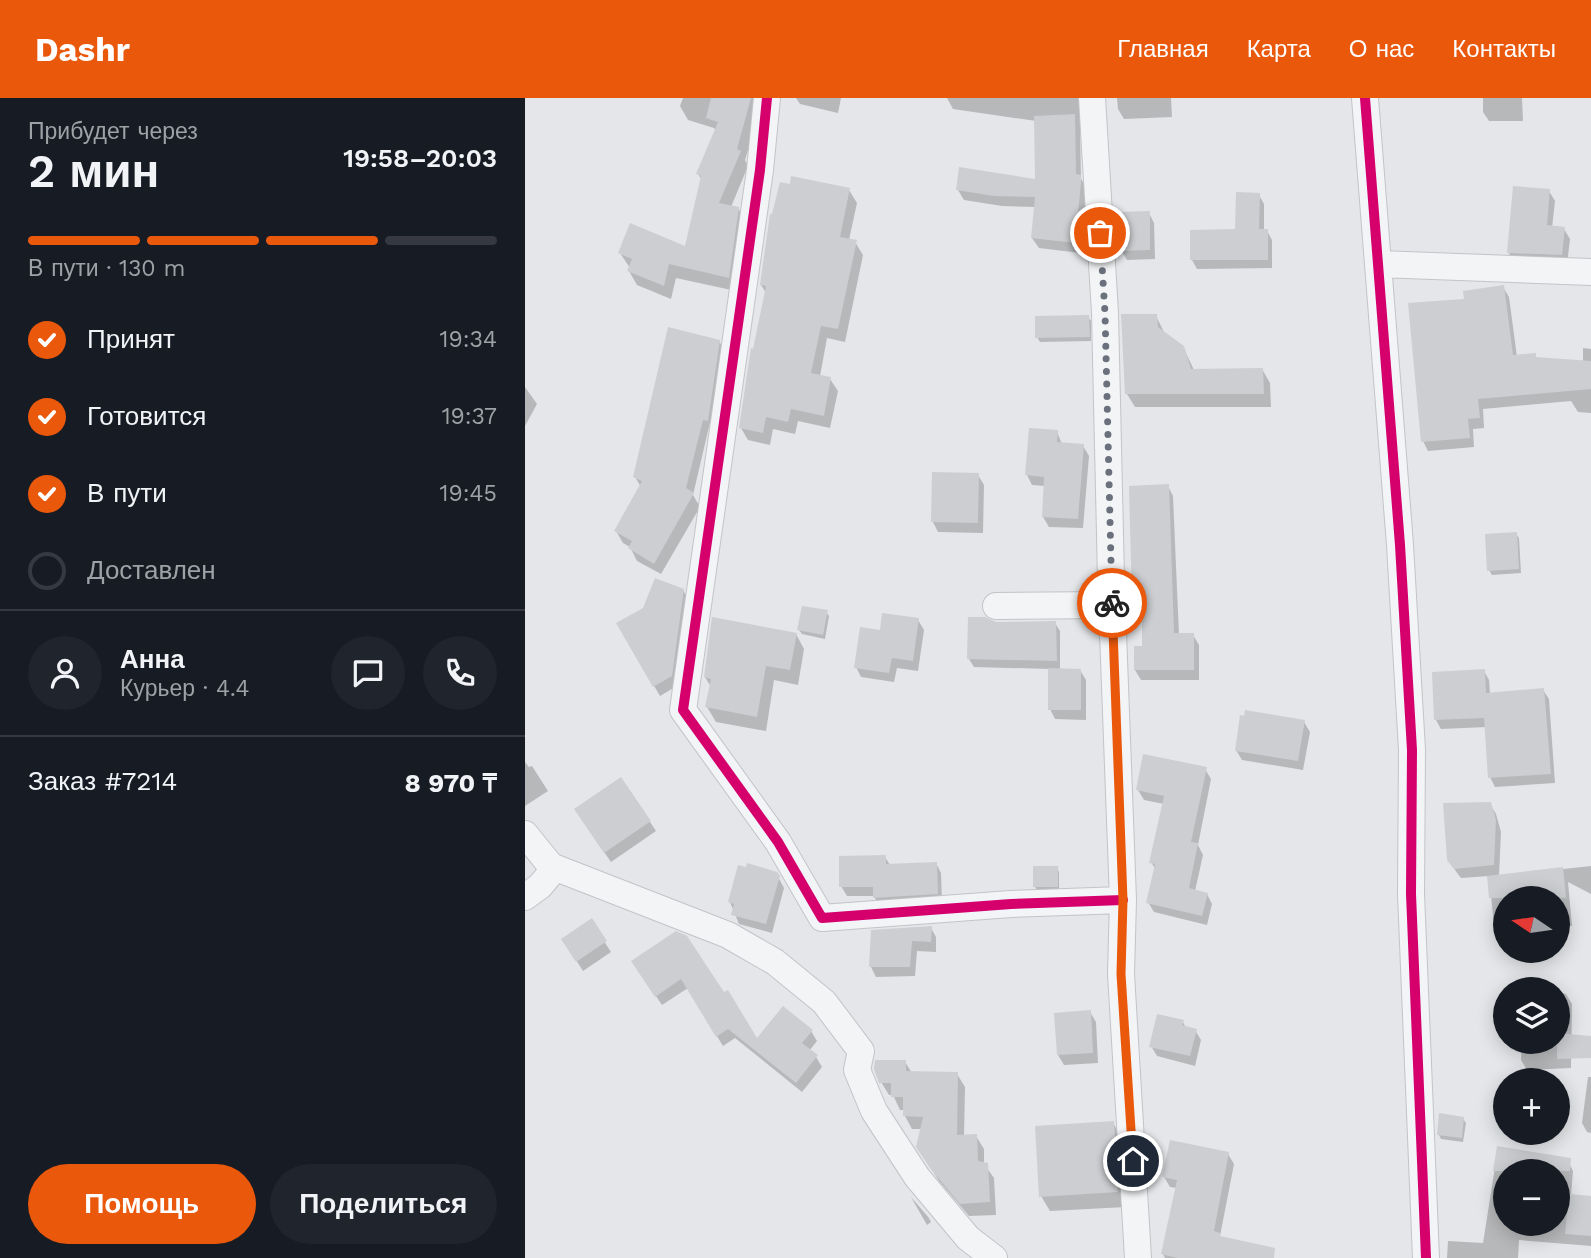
<!DOCTYPE html>
<html lang="ru">
<head>
<meta charset="utf-8">
<style>
  body { margin:0; font-family:"Work Sans",sans-serif; background:#20242c; color:#f1f3f6; height:100vh; display:flex; flex-direction:column; font-size:26px; white-space:nowrap }
  * { box-sizing:border-box; margin:0 }
  p { font-size:23px; color:#9ea1a6 }
  .icon { flex:none; width:38px; height:38px; fill:none; stroke:currentColor; stroke-width:2; stroke-linecap:round; stroke-linejoin:round }
  .map { position:relative; flex:1; overflow:hidden }
  .details { display:flex; flex-direction:column; background:#171b24; width:525px }
  .details>* { flex:none }
  .needle { width:46px; rotate:283deg }
  .fabs { position:absolute; left:968px; top:788px; display:grid; gap:14px }
  .fabs a { display:grid; place-items:center; width:77px; height:77px; border-radius:50%; background:#171b24; box-shadow:0 4px 18px #0003; font-size:35px }
  .pin { position:absolute; display:grid; place-items:center; width:60px; height:60px; color:#fff; margin:-30px; border:4px solid #fff; border-radius:50%; box-shadow:0 2px 7px #0007 }
  .courier { position:absolute; display:grid; place-items:center; width:70px; height:70px; margin:-35px; border:5px solid #ea580c; border-radius:50%; background:#fff; color:#222; box-shadow:0 2px 9px #0007 }
  .overview em { font-style:normal; font-weight:600 }
  .overview div { display:flex; flex-direction:column-reverse }
  .overview { display:flex; align-items:center; justify-content:space-between; height:119px; padding:0 28px }
  h1 { font-size:46px; font-weight:600; line-height:52px }
  .bar { display:grid; grid-template-columns:repeat(4,1fr); gap:10px 7px; align-content:center; height:84px; padding:0 28px }
  .bar i { height:9px; border-radius:5px; background:#363941 }
  .bar .active { background:#ea580c }
  .bar p { grid-column:span 4 }
  .line { display:flex; align-items:center; gap:18px; padding:0 28px; border-top:2px solid #363941 }
  .line div { flex:1 }
  .round { display:grid; place-items:center; flex:none; width:74px; height:74px; border-radius:37px; background:#20242c }
  ol { padding:0 28px; list-style:none }
  li { display:flex; align-items:center; gap:21px; height:77px }
  li p { margin-inline-start:auto }
  li .icon { padding:7px; border-radius:50%; background:#ea580c; color:#fff; stroke-width:4 }
  li:last-child { color:#9ea1a6 }
  li i { width:38px; height:38px; border:4px solid #363941; border-radius:50% }
  .button { display:flex; gap:14px; margin-top:auto; padding:14px 28px }
  .button a { flex:1; height:80px; border-radius:42px; background:#ea580c; color:#fff; font-size:28px; font-weight:600; line-height:80px; text-align:center }
  .button a+a { background:#20242c; color:#f1f3f6 }
  header { display:flex; align-items:center; gap:42px; box-sizing:border-box; height:98px; padding:0 35px; background:#ea580c; color:#fff }
  header strong { font-size:33px }
  nav { display:flex; gap:38px; margin-inline-start:auto; font-size:24px }
  main { display:flex; flex:1; min-height:0 }
  .map>svg:first-child { display:block }
</style>
</head>
<body>
<header>
<strong>Dashr</strong>
<nav><a>Главная</a><a>Карта</a><a>О нас</a><a>Контакты</a></nav>
</header>
<main>
<section class="details">
<div class="overview"><div><h1>2 мин</h1><p>Прибудет через</p></div><em>19:58–20:03</em></div>
<div class="bar"><i class="active"></i><i class="active"></i><i class="active"></i><i></i><p>В пути · 130 m</p></div>
<ol>
<li><svg class="icon" aria-label="check" viewBox="0 0 24 24"><path d="M5 12l5 5 9-10"/></svg>Принят<p>19:34</p></li>
<li><svg class="icon" aria-label="check" viewBox="0 0 24 24"><path d="M5 12l5 5 9-10"/></svg>Готовится<p>19:37</p></li>
<li><svg class="icon" aria-label="check" viewBox="0 0 24 24"><path d="M5 12l5 5 9-10"/></svg>В пути<p>19:45</p></li>
<li><i></i>Доставлен</li>
</ol>
<div class="line" style="height:126px"><a class="round"><svg class="icon" aria-label="person" viewBox="0 0 24 24"><circle cx="12" cy="8" r="4"/><path d="M4 21q1-7 8-7t8 7"/></svg></a><div><b>Анна</b><p>Курьер · 4.4</p></div><a class="round"><svg class="icon" aria-label="chat" viewBox="0 0 24 24"><path d="M4 5h16v11H9l-5 4z"/></svg></a><a class="round"><svg class="icon" aria-label="phone" viewBox="0 0 24 24"><path d="M5 4h4l2 5-3 2q2 4 5 5l2-3 5 2v4C11 20 4 13 5 4z"/></svg></a></div>
<div class="line" style="height:91px"><div>Заказ #7214</div><b>8 970 ₸</b></div>
<div class="button"><a>Помощь</a><a>Поделиться</a></div>
</section>
<div class="map">
<svg width="1066" height="1160" viewBox="0 0 1066 1160">
  <rect width="100%" height="100%" fill="#e4e6e9"/>
  <path fill="#0003" fill-rule="evenodd" d="M158,0H239L220,62L223,68L206,109L213,110L221,125L211,193L151,180L146,201L112,187L104,173L105,170L95,155L161,151L177,82L173,76L191,33L189,30L163,22L155,8Z
    M271,0H316L313,15L275,6Z
    M422,0H562L558,32L555,33L556,81L561,89L562,97L555,155L514,150L507,140L511,109L477,108L439,102L433,92L512,83L511,23L428,11Z
    M592,0H646L647,19L599,21L593,11Z
    M958,0H997L998,23H964L958,14Z
    M324,92L332,105L324,142L330,144L338,157L320,244L302,240L295,278L305,281L313,293L305,330L273,323L270,336L248,331L245,347L223,342L216,330L241,195L236,187Z
    M1024,93L1030,103L1027,130L1039,131L1045,141L1042,167L989,165L984,155Z
    M734,97L739,106V133H742L747,142V170L672,171L667,162L712,133Z
    M624,115L629,125L630,161L602,162L596,152Z
    M978,189L984,199L992,259L1010,257L1012,261L1058,264V250L1066,251V315L1053,314L1046,303L958,311L959,330L948,331L949,349L903,353L898,343L941,203Z
    M631,218L640,236L658,249L669,272L737,271L745,285L746,309H610L602,296Z
    M563,219L566,223V243L515,244L512,239Z
    M194,243L201,256L168,397L175,409L136,476L112,463L105,449L98,445L91,433L116,389L110,379Z
    M0,289L12,306L0,328Z
    M532,334L537,346L558,348L564,358L558,430L524,429L518,419L520,388L507,387L502,377Z
    M453,377L459,387L458,435L413,434L408,424Z
    M643,388L648,398L654,537H668L674,547V582H616L610,572L619,549V512H615L609,502Z
    M991,436L994,440L996,475L967,477L964,472Z
    M158,492L164,503L152,588L135,598L93,526Z
    M301,514L304,518L300,541L277,536L274,532Z
    M393,522L399,532L393,573L372,570L369,584L336,579L331,569L356,533Z
    M530,525L535,533V572H555L561,582V622L530,621L525,611V571L449,569L444,561L471,526Z
    M271,536L279,551L273,587L249,582L241,633L191,624L182,609L186,589L180,579Z
    M959,573L964,582L965,597L1018,592L1024,601L1030,685L970,689L965,679L962,629L916,631L911,622L909,575Z
    M779,624L785,634L778,672L717,662L711,652Z
    M0,664L4,669L7,668L23,693L0,708Z
    M680,671L686,681L673,747L678,757L670,793L682,796L687,806L682,827L629,814L623,804L631,772L626,764L639,706L619,702L613,692Z
    M965,706L971,716L976,734L974,778L1066,768V796L1043,784L1047,828L1032,830V800H980V836H975L969,827L964,778L936,780L930,772L923,762Z
    M57,722L125,724L131,733L86,764Z
    M360,759L365,767L411,765L416,775L417,805L355,810L349,798H322L316,788Z
    M532,770L534,774V793H513L510,789Z
    M251,775L259,790L247,835L214,826L205,804Z
    M66,823L86,854L58,873L44,851Z
    M406,830L411,839V854L392,853L390,878L351,879L346,869Z
    M161,839L232,943L286,933L292,943L284,953L291,959L297,969L277,994L210,940L198,948L163,890L137,907L114,873Z
    M1032,894L1041,896L1047,906L1046,970L1002,972L996,962L997,943H1032Z
    M565,914L571,924L573,965L539,967L533,957Z
    M658,924L661,930L670,932L676,942L670,968L632,958L626,948Z
    M380,964L387,975L432,976L440,989L439,1038H451L459,1051V1066L469,1080L471,1117L444,1118L414,1083L401,1062L397,1031H387L380,1018V1012H375L368,997H364L356,984Z
    M1063,979H1066V1035L1062,1034L1057,1025Z
    M938,1021L941,1025L938,1044L916,1041L914,1037Z
    M588,1025L597,1040L601,1109L525,1113L516,1098Z
    M973,1050L1042,1061L1048,1073L1046,1098L1066,1099V1148L994,1142L993,1160H922L923,1143L958,1145ZM980,1073H1032V1125H980Z
    M703,1056L709,1066L695,1138L728,1160H640L638,1156L652,1090L645,1089L639,1079Z
    M386,1099L404,1120L406,1124L402,1127Z"/>
  <path fill="#ccced1" d="M186,0H226L212,51L216,53L194,105L214,109L204,180L144,166L139,188L102,173L107,161L93,155L105,125L160,148L176,78L171,76L193,24L181,20Z
    M550,16L551,76L556,77V85L550,145L506,140L510,99L469,98L431,92L434,69L510,81L509,18Z
    M266,78L325,90L315,139L332,142L313,231L296,228L286,275L306,279L299,318L266,311L263,324L241,319L238,335L214,330L226,250L228,251L241,188L235,187L245,116H247L255,84L265,86Z
    M988,88L1025,91L1022,127L1040,129L1037,157L982,155Z
    M711,94L735,95L734,131H743V162H665V132L710,131Z
    M625,113V152L594,153L593,114Z
    M979,187L988,257L1011,255V259L1066,263V291L953,301L955,320L943,321L945,340L896,344L883,205L939,201L938,193Z
    M596,216H632L633,229L659,248L666,271L738,270L739,296H600Z
    M564,217L565,239L510,240V218Z
    M143,229L195,242L183,323L178,322L161,390L169,395L129,466L103,450L107,443L89,433L117,383L108,379Z
    M504,330L533,332L532,344L559,346L553,421L517,419L519,379L500,377Z
    M407,374L454,375L453,425L406,424Z
    M644,386L649,535H669V572H609V548H617V502H607L604,388Z
    M992,434L994,471L962,473L960,436Z
    M130,480L159,491L147,578L128,589L91,525L118,510Z
    M277,508L303,512L298,537L272,532Z
    M357,515L394,520L388,563L367,560L364,575L329,570L335,529L355,532Z
    M187,519L272,535L265,572L241,568L232,619L180,609L186,581L179,579Z
    M443,519H460L471,524L531,523L532,563L442,561Z
    M523,570L556,571V612H523Z
    M960,571L961,595L1019,590L1026,676L963,680L959,620L909,622L907,574Z
    M720,612L780,622L773,663L710,653L715,617L719,618Z
    M618,656L682,669L666,744L673,745L664,790L683,795L677,818L621,805L630,766L624,765L639,698L611,692Z
    M96,679L126,723L79,755L49,711Z
    M966,704L971,722L969,767L929,771L922,762L918,705Z
    M361,757V766L412,764L413,796L348,800V789H314V758Z
    M222,765L252,774L255,778L241,826L206,817L209,806L203,804L213,767L221,769Z
    M508,768H533V789H508Z
    M1038,769L1041,800H964L962,778Z
    M67,820L82,843L51,864L36,841Z
    M407,828L406,844L387,843L385,869H344L346,832Z
    M151,833L162,838L199,894L203,892L232,940L258,908L288,932L277,945L293,957L271,985L203,931L191,939L156,881L130,899L106,863Z
    M566,912L568,955L532,957L529,915Z
    M632,916L659,922L657,927L672,931L665,958L624,949Z
    M1032,935L1066,938V960L1032,961Z
    M350,962H381V973L433,974L432,1037L452,1036L453,1063L463,1065L465,1104L435,1106L405,1070L391,1049L398,1019L378,1018V999H366V985H354L349,971Z
    M914,1015L939,1019L937,1040L912,1037Z
    M589,1023L593,1094L514,1099L510,1028Z
    M645,1042L704,1054L689,1133L695,1135V1138L750,1150L749,1160H652L636,1156L652,1082L637,1079Z
    M972,1048L1046,1060L1045,1073H968Z
    M1044,1096L1066,1098V1138L1040,1136Z"/>
  <g fill="none" stroke-linecap="round" stroke-linejoin="round">
    <defs>
      <path id="street" d="M242,0L235,72L158,612L253,744L297,820L486,806L598,802
        M567,0L580,215L586,481L598,802L596,876L613,1160
        M840,0L875,447L887,652L886,796L901,1160
        M854,166L1066,174
        M471,508L587,507
        M0,736L26,768L203,837L250,864L299,904L336,953L332,972L349,1013L392,1079L443,1140L469,1160
        M0,799L15,788L30,770"/>
    </defs>
    <use href="#street" stroke="#c2c4c7" stroke-width="28"/>
    <use href="#street" stroke="#f3f4f6" stroke-width="26"/>
    <defs>
      <path id="cycleway" d="M242,0L235,72L158,612L253,744L297,820L486,806L598,802
        M840,0L875,447L887,652L886,796L901,1160"/>
    </defs>
    <use href="#cycleway" stroke="#f1f4f8" stroke-width="15"/>
    <use href="#cycleway" stroke="#d6006c" stroke-width="10"/>
  </g>
  <g fill="none" stroke-linecap="round" stroke-linejoin="round">
    <path stroke="#6a717d" stroke-width="7" stroke-dasharray="0 12.6" d="M575,135L580,215L587,505"/>
    <path stroke="#ea580c" stroke-width="9" d="M587,505L598,802L596,876L608,1063"/>
  </g>
</svg>
<div class="fabs">
<a><svg class="needle" viewBox="-14 -14 28 28"><path d="M0-13l5 13h-10z" fill="#e53935"/><path d="M0 13l5-13h-10z" fill="#9ea1a6"/></svg></a>
<a><svg class="icon" aria-label="layers" viewBox="0 0 24 24"><path d="M12 4l9 5-9 5-9-5zM3 14l9 5 9-5"/></svg></a>
<a>+</a>
<a>−</a>
</div>
<div class="pin" style="left:575px;top:135px;background:#ea580c"><svg class="icon" aria-label="bag" viewBox="0 0 24 24"><path d="M5 8h14l-1 12H6zM9 8a3 3 0 0 1 6 0"/></svg></div>
<div class="pin" style="left:608px;top:1063px;background:#1f2937"><svg class="icon" aria-label="home" viewBox="0 0 24 24"><path d="M3 11l9-7 9 7M6 9v11h12V9"/></svg></div>
<div class="courier" style="left:587px;top:505px"><svg class="icon" aria-label="bike" viewBox="0 0 24 24"><circle cx="6" cy="16" r="4"/><circle cx="18" cy="16" r="4"/><path d="M6 16l4-8h5l3 8M10 8l3 8H6M13 5h3"/></svg></div>
</div>
</main>
</body>
</html>
